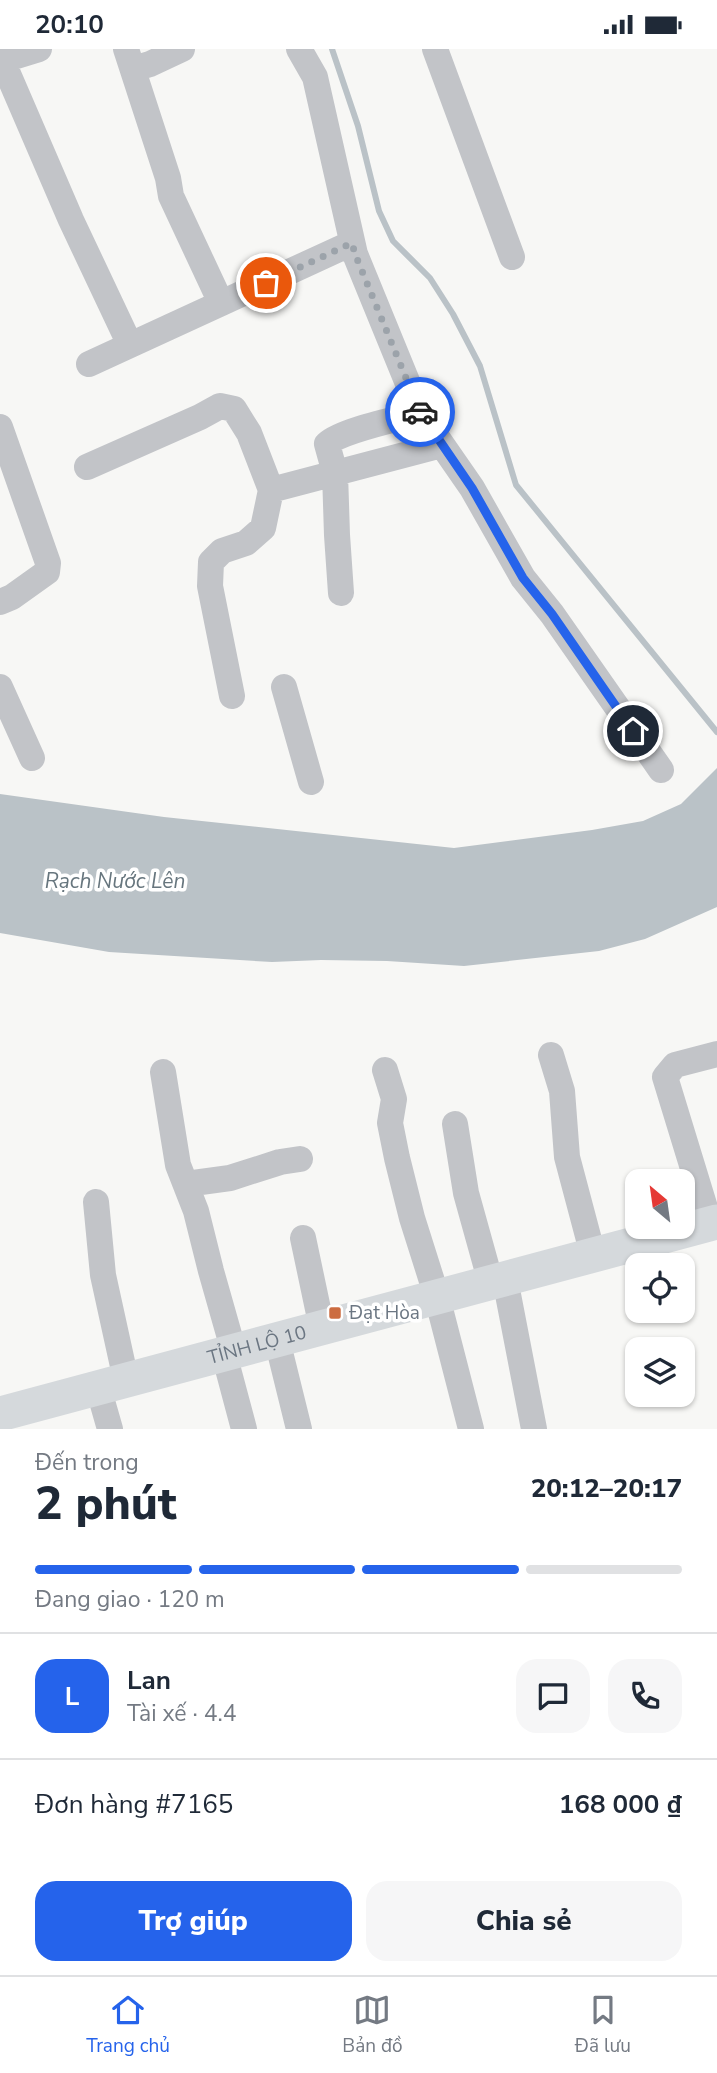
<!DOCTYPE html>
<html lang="vi">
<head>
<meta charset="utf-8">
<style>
  body { margin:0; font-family:"Nunito Sans",sans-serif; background:#f6f6f7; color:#1f2937; height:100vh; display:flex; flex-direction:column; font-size:26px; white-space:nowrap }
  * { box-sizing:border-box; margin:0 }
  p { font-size:23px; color:#747a83 }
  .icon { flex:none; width:38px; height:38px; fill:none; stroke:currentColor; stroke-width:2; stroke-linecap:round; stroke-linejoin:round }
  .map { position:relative; height:1380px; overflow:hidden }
  .sheet { display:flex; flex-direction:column; background:#fff; flex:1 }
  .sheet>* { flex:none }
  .needle { width:46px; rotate:331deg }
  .buttons { position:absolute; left:625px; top:1120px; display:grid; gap:14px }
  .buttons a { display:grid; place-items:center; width:70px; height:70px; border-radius:14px; background:#fff; box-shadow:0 2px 5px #0004; font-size:35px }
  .pin { position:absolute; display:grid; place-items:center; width:60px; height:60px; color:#fff; margin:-30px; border:4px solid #fff; border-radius:50%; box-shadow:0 2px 7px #0007 }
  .courier { position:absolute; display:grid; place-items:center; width:70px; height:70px; margin:-35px; border:5px solid #2563eb; border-radius:50%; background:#fff; color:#222; box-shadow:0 2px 9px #0007 }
  .overview em { font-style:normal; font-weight:800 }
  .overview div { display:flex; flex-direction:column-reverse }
  .overview { display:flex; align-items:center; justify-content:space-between; height:119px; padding:0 35px }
  h1 { font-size:46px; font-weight:800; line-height:52px }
  .bar { display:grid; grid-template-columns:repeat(4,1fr); gap:10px 7px; align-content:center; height:84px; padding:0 35px }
  .bar i { height:9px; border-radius:5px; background:#e0e1e3 }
  .bar .on { background:#2563eb }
  .bar p { grid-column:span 4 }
  .line { display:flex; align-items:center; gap:18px; padding:0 35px; border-top:2px solid #e0e1e3 }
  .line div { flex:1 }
  .round { display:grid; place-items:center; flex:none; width:74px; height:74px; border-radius:21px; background:#f6f6f7 }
  .primary-button { display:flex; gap:14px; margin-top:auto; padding:14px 35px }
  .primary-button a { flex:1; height:80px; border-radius:21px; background:#2563eb; color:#fff; font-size:28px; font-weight:800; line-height:80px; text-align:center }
  .primary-button a+a { background:#f6f6f7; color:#1f2937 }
  .status { display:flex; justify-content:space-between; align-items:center; height:49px; padding:0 35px; background:#fff; direction:ltr }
  .status svg { height:19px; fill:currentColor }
  .tab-bar { display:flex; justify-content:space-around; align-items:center; height:98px; border-top:2px solid #e0e1e3; background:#fff; font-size:19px; color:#747a83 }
  .tab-bar a { display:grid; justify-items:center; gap:4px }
  .tab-bar .on { color:#2563eb }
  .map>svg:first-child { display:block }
</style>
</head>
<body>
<div class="status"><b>20:10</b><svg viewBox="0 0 49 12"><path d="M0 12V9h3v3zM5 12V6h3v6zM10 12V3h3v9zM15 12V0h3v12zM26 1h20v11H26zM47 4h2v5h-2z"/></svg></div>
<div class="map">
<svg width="717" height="1380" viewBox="0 0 717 1380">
  <rect width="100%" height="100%" fill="#f7f7f5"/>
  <path fill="#bac2c7" d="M717,719V858L645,890L599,902L464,917L387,912L321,911L272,913L109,903L0,884V745L164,768L454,799L592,781L643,772L681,755Z"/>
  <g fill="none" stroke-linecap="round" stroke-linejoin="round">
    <path stroke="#bac2c7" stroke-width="6" d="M332,0L358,77L379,162L393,192L430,229L453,265L480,317L516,436L717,683"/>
    <path stroke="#c2c4c8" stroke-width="26" d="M126,0L168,129L171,147L221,254
      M299,0L315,28L355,205L420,364L472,439L523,529L552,565L661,721
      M435,0L512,208
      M2,11L71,171L130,296
      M0,12L39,0
      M133,20L150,15L182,0
      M89,315L352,194
      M0,378L48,514L47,523L12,548L0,553
      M87,418L200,368L220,357L234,360L249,384L271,441L263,479L246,494L222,502L211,513L210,537L232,647
      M271,441L442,396
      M341,544L337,486L335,424L327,395C342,381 399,370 420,364
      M0,638L32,709
      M284,638L311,733
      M551,1006L562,1042L567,1108L593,1206
      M385,1021L394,1050L390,1074L397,1109L412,1169L437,1248L471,1380
      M163,1023L178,1116L196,1162L211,1222L234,1303
      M455,1075L466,1144L491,1234
      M186,1135L230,1129L280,1113L300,1110
      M96,1153L103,1226L126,1331
      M710,1175L665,1028L675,1016L717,1005
      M303,1189L322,1279
      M505,1230L534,1380
      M277,1291L299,1380
      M224,1305L244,1380
      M98,1338L110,1380"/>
    <path stroke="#d5d9dc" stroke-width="35" id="s1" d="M0,1365L717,1173"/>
  </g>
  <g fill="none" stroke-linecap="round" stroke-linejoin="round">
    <path stroke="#9ca3aa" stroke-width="7" stroke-dasharray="0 12.6" d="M266,234L352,194L355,205L420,363"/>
    <path stroke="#2563eb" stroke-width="9" d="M420,363L472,439L523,529L552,565L633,682"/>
  </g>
  <rect fill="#cc6c40" stroke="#fff" stroke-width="2.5" x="328" y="1257" width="14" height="14" rx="3.5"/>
  <g text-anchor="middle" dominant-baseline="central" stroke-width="7" stroke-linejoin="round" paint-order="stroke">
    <g font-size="19" fill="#6b7682" stroke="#fff" text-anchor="start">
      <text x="349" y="1264">Đạt Hòa</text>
    </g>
    <g font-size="19" fill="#6b7682" stroke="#fff">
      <text stroke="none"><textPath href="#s1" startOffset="266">TỈNH LỘ 10</textPath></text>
    </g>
    <g font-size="21" font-style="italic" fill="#67767e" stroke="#fff">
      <text x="115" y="832">Rạch Nước Lên</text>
    </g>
  </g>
</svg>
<div class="buttons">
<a><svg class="needle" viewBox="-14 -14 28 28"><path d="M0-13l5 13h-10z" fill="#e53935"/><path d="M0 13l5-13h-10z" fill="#747a83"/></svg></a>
<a><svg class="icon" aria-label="locate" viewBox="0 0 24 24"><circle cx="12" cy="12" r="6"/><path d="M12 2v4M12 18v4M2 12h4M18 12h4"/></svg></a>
<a><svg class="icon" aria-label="layers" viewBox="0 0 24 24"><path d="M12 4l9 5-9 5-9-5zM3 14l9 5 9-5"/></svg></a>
</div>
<div class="pin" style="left:266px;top:234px;background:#ea580c"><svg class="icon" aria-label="bag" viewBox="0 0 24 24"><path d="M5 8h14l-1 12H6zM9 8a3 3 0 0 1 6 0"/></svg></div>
<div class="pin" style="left:633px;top:682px;background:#1f2937"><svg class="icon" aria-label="home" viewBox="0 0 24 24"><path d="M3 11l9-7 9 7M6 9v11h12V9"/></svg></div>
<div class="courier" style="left:420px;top:363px"><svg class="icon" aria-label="car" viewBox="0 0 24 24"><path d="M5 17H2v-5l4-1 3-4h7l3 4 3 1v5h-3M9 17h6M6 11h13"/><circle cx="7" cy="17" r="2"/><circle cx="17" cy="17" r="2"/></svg></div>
</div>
<section class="sheet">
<div class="overview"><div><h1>2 phút</h1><p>Đến trong</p></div><em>20:12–20:17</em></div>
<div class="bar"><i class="on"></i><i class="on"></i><i class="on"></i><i></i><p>Đang giao · 120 m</p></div>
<div class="line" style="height:126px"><b class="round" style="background:#2563eb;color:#fff">L</b><div><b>Lan</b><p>Tài xế · 4.4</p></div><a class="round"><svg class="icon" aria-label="chat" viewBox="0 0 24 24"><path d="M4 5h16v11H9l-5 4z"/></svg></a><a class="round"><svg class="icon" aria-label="phone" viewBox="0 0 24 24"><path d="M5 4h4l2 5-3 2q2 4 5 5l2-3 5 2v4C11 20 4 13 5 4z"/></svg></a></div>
<div class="line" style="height:91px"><div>Đơn hàng #7165</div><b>168 000 ₫</b></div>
<div class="primary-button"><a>Trợ giúp</a><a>Chia sẻ</a></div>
</section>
<nav class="tab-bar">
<a class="on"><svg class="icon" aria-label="home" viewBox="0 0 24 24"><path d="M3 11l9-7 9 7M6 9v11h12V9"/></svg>Trang chủ</a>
<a><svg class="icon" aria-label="map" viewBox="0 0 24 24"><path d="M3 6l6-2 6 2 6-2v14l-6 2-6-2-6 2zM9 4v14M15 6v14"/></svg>Bản đồ</a>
<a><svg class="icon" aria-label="saved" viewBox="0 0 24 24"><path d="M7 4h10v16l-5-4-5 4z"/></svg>Đã lưu</a>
</nav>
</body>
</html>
